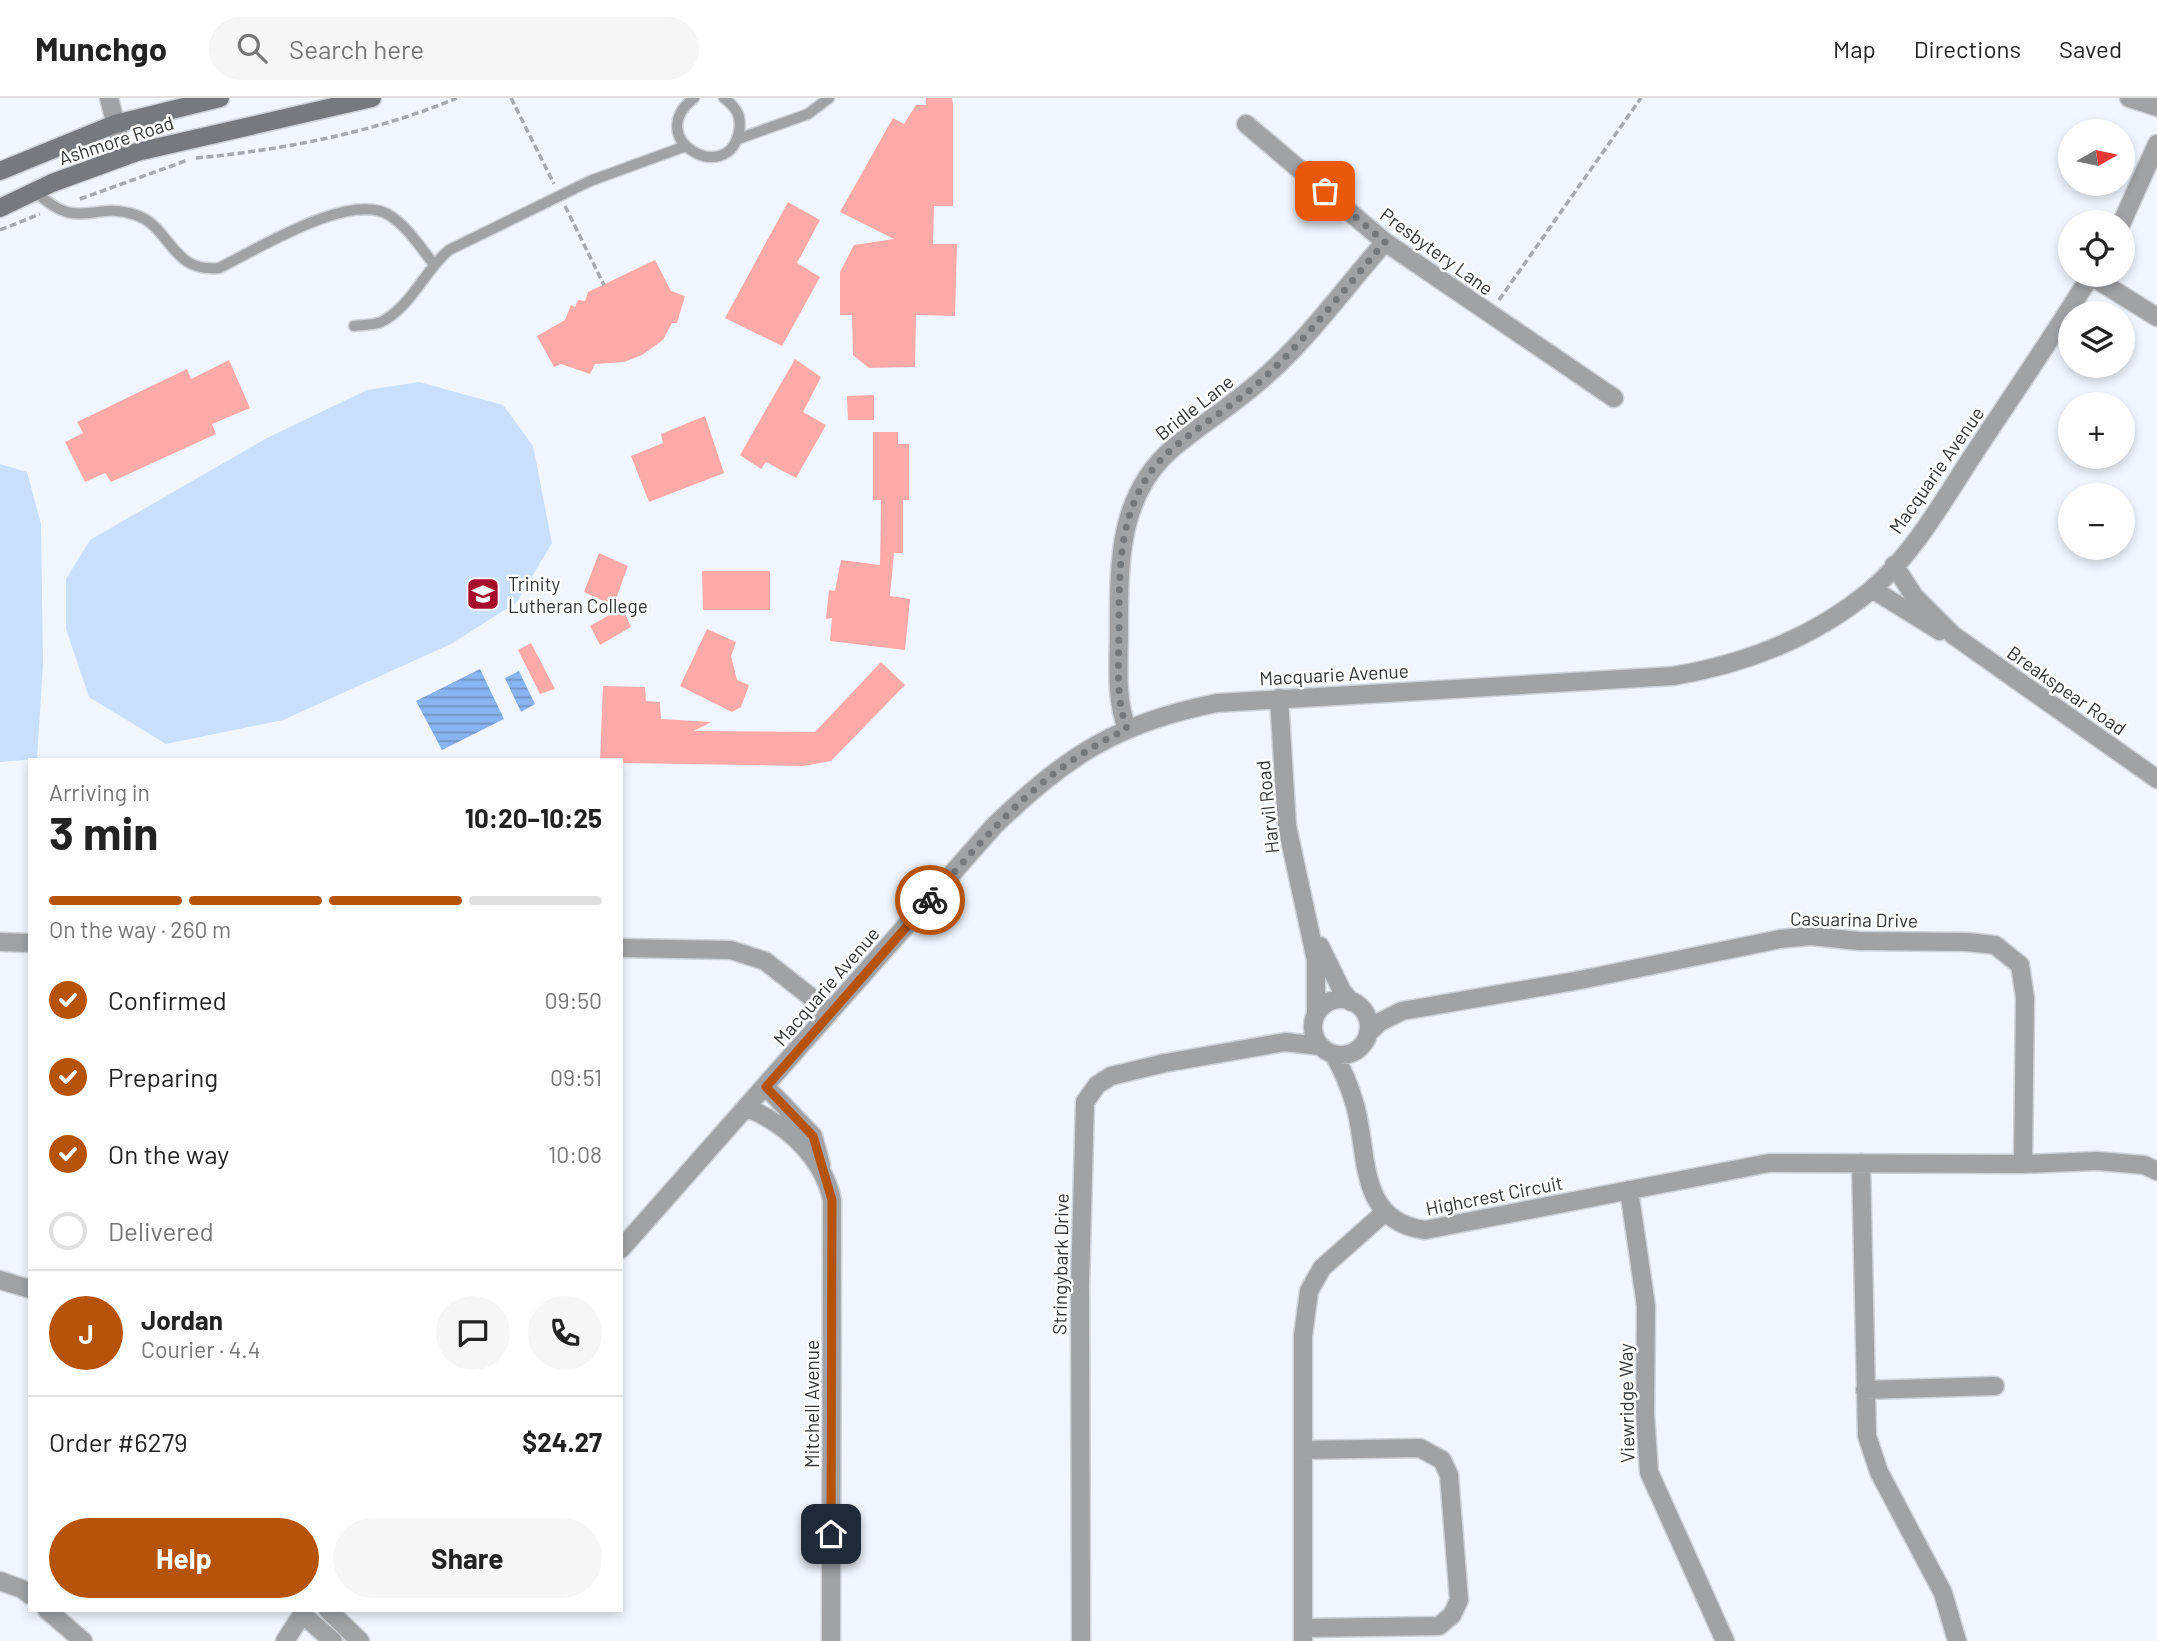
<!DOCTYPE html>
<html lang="en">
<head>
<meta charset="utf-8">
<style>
  body { margin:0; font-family:Barlow,sans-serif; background:#f6f6f6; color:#222; height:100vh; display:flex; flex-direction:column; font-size:26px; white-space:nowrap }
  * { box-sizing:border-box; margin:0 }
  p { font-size:23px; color:#767676 }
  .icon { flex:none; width:38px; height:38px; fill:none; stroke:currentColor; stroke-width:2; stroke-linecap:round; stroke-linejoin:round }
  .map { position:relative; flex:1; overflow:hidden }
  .sheet { position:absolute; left:28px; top:660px; width:595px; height:854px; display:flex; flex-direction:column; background:#fff; border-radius:0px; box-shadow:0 4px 10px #0003 }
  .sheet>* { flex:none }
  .needle { width:46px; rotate:81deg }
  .fabs { position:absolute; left:2058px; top:21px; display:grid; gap:14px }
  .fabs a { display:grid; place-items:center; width:77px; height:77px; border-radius:50%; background:#fff; box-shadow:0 4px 10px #0003; font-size:35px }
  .pin { position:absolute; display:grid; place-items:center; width:60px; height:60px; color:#fff; margin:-30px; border-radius:14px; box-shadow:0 4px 10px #0006 }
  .courier { position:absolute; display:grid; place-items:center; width:70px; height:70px; margin:-35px; border:5px solid #b45309; border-radius:50%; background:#fff; color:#222; box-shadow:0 2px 9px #0007 }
  .overview em { font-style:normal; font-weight:700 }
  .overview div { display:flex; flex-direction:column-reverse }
  .overview { display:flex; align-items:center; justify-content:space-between; height:119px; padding:0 21px }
  h1 { font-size:46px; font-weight:700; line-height:52px }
  .bar { display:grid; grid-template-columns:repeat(4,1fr); gap:10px 7px; align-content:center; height:84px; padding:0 21px }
  .bar i { height:9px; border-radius:5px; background:#e0e0e0 }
  .bar .current { background:#b45309 }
  .bar p { grid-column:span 4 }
  .line { display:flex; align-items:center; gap:18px; padding:0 21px; border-top:2px solid #e0e0e0 }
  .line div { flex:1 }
  .round { display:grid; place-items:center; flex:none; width:74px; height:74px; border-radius:37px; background:#f6f6f6 }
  ol { padding:0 21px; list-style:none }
  li { display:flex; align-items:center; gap:21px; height:77px }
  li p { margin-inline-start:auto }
  li .icon { padding:7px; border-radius:50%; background:#b45309; color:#fff; stroke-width:4 }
  li:last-child { color:#767676 }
  li i { width:38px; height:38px; border:4px solid #e0e0e0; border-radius:50% }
  .action { display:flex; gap:14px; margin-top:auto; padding:14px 21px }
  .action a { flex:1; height:80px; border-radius:42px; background:#b45309; color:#fff; font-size:28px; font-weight:700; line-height:80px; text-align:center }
  .action a+a { background:#f6f6f6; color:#222 }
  header { display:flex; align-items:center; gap:42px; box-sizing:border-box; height:98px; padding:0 35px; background:#fff; border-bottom:2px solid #e0e0e0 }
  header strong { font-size:33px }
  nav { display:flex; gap:38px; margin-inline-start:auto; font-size:24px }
  .search { width:490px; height:63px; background:#f6f6f6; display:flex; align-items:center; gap:18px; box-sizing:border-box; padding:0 24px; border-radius:38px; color:#767676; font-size:26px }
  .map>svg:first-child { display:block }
</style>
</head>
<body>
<header>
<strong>Munchgo</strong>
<div class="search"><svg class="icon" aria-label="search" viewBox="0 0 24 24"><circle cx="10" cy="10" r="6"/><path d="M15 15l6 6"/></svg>Search here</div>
<nav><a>Map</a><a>Directions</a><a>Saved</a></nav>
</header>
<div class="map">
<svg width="2157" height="1543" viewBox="0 0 2157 1543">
  <defs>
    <pattern id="water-rules" width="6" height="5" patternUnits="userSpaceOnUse" patternTransform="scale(1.75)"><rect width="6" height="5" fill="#88b4f1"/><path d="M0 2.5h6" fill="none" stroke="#7093c4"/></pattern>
  </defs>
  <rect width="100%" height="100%" fill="#f1f6fe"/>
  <path fill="#c8dffe" d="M419,284L503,307L533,348L552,445L517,504L451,546L283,622L166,646L89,599L66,531V481L90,442L267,340L367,292Z
    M0,366L27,374L41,426L43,566L37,661L0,664Z"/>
  <path fill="url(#water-rules)" d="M480,571L504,621L442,652L416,603Z
    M519,573L535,606L521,614L505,580Z"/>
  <path fill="#feaaa9" d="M926,0H952L953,7V108H934L933,146H957L955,218L916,217L915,269L869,270L853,257L852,217H840V174L854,147L894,141L840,114L893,20L904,26L916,7H926Z
    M788,104L820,122L797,165L820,179L782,248L725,220Z
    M655,162L671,193L685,198L677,225H672L663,242L642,257L624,264L595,266L590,276L561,266L554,269L537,238L565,222L571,207L575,209L578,202L585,203L588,194Z
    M795,261L821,279L803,314L826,327L796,380L766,364L761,371L740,357Z
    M229,262L250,310L212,326L216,336L111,384L105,375L85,384L65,344L83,335L77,324L187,271L191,281Z
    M874,297V322H848L847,298Z
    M705,318L724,375L649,404L631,358L663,345L661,336Z
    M873,334H898V346H909V402H903V455H894L890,498L910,501L905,552L830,543L832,520L826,521L829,492L835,493L841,462L880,467L881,402H873Z
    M599,455L628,468L617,498L631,529L600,547L590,528L620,511L584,494Z
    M702,473H770V512H703Z
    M707,531L736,544L731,558L737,582L749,587L741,609L732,614L680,588Z
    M531,545L555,591L540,596L518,552Z
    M881,564L905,587L831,663L803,668L621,665V662H600L603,588L645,589L646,603L660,604L661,621L711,624L694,633L815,634Z"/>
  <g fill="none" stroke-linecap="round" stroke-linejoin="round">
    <defs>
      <path id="service" d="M694,0C641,41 729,90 739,33C742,18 736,9 724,0
        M738,41L808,16L829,0
        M35,93C79,136 92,102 136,117C171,129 171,175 219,170C258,151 350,93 389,117C407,128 420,149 433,165
        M354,228C362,227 374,227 381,224C411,209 425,172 449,152L590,83L686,48"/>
      <path id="minor" d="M109,0L124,59
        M2129,0L2157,9
        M1246,26L1385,144L1614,300
        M2122,124L2157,46
        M2091,178L2157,219
        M1894,467L1914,498L1953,537L2157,681
        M1872,491L1940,533
        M1279,600L1287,728L1316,862V916
        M1127,631C1115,599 1119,564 1119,531C1119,465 1118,397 1173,350C1204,324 1239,303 1269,275C1312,236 1347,187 1385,144
        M0,844L30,845
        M1320,848L1342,893L1351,904
        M621,850L731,852L765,863L830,914
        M1313 929a28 28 0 1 1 56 0a28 28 0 1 1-56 0Z
        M1368,935L1380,924L1402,913L1575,883L1780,841L1811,838L1859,843L1967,844L1995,847L2020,867L2025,900L2023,1066
        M1334,957C1343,972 1350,990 1355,1007C1369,1057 1357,1123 1425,1132L1769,1065L2023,1066L2097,1063L2144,1067L2157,1073
        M766,989L813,1038L821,1067
        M748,1010C787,1027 823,1059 832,1102L831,1543
        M1861,1065L1867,1338L1879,1374L1943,1495L1957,1543
        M1629,1092L1646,1208L1645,1316L1649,1374L1725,1543
        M621,1151L994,728C1067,658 1116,625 1217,605L1673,578C1745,566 1813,540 1870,493C1914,456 1944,401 1975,354C2014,295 2054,237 2091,177
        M0,1182L30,1191
        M1865,1292L1995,1288
        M0,1483L22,1491L30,1497
        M47,1512L83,1543
        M328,1512L360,1543
        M302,1516L333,1543
        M1303,1530L1439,1528L1452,1517L1459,1502L1449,1377L1442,1362L1420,1350L1304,1352
        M285,1543L305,1512
        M1081,1543L1080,1186L1085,1004L1097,987L1111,978L1165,965L1285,944L1320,948
        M1303,1543V1238L1309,1193L1322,1170L1384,1115"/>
      <path id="secondary" d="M0,73L115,26L220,0
        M0,110L52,85L137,54L372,0"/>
    </defs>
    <use href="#service" stroke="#ced3da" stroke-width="13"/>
    <use href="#minor" stroke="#ced3da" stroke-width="21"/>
    <use href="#secondary" stroke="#ced3da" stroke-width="21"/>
    <path stroke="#a5aab0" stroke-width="3.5" stroke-dasharray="7 3.5" stroke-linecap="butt" d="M511,0L554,86
      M196,60C283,52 376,34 457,0
      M80,101L188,62
      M565,108L604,187
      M0,132L40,116
      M1499,202L1641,0"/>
    <use href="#service" stroke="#a0a2a5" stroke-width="10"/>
    <use href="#minor" stroke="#a0a2a5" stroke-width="18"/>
    <use href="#secondary" stroke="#767a7f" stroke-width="18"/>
  </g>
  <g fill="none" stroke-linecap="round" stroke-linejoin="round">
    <path stroke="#74787d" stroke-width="7" stroke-dasharray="0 12.6" d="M930,802C993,730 1039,673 1127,631C1115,599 1119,564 1119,531C1119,465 1118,397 1173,350C1203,325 1237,305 1265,279C1309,238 1346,189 1385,144L1325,93"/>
    <path stroke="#b45309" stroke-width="9" d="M831,1436L832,1102L813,1038L766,989L930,802"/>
  </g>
  <defs>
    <symbol id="school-square" viewBox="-11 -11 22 22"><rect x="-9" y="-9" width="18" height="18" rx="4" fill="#a60c2b" stroke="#fff"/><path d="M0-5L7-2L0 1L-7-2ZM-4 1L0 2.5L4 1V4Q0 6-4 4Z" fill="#fff"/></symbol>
  </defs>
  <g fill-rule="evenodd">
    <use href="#school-square" x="464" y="477" width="38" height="38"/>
  </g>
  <g text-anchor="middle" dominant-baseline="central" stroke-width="5" stroke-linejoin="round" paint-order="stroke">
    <g font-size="19" fill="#313437" stroke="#fff">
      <text transform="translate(116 42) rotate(-18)">Ashmore Road</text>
      <text transform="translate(1437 153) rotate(36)">Presbytery Lane</text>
      <text transform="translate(1194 309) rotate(-38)">Bridle Lane</text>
      <text transform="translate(1936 372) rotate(-55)">Macquarie Avenue</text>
      <text transform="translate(1334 576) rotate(-3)">Macquarie Avenue</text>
      <text transform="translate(2067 592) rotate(35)">Breakspear Road</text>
      <text transform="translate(1267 709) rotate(-96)">Harvil Road</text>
      <text transform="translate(1854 821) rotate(1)">Casuarina Drive</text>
      <text transform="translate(826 888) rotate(-49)">Macquarie Avenue</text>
      <text transform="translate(1494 1097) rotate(-11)">Highcrest Circuit</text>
      <text transform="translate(1060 1166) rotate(-89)">Stringybark Drive</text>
      <text transform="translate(1626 1305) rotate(-91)">Viewridge Way</text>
      <text transform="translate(811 1306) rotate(-90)">Mitchell Avenue</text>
    </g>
    <g font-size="19" fill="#313437" stroke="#fff" text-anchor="start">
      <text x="508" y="485">Trinity<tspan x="508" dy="22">Lutheran College</tspan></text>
    </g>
  </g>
</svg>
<div class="fabs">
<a><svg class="needle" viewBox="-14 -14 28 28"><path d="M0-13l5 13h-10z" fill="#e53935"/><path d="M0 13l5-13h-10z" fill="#767676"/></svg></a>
<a><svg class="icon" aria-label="locate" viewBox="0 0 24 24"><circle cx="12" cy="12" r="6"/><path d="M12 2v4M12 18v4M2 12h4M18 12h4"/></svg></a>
<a><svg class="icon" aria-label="layers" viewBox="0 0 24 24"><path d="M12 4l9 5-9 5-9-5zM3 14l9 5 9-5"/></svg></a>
<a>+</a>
<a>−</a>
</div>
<div class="pin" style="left:1325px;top:93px;background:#ea580c"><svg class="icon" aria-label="bag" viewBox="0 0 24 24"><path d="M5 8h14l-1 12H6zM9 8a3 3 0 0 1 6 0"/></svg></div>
<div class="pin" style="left:831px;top:1436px;background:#1f2937"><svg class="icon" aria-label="home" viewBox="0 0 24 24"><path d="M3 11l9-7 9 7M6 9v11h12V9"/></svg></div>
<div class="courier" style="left:930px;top:802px"><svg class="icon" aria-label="bike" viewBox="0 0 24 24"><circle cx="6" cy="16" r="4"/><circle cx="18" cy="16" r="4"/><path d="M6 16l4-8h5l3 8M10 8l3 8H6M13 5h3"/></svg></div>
<section class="sheet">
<div class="overview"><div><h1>3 min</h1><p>Arriving in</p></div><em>10:20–10:25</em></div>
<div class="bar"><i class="current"></i><i class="current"></i><i class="current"></i><i></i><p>On the way · 260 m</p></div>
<ol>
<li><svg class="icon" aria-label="check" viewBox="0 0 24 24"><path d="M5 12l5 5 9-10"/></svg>Confirmed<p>09:50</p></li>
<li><svg class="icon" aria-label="check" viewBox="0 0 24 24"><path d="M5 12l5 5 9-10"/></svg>Preparing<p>09:51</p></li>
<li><svg class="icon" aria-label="check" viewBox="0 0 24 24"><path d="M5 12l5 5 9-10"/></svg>On the way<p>10:08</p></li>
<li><i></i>Delivered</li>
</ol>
<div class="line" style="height:126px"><b class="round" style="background:#b45309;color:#fff">J</b><div><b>Jordan</b><p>Courier · 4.4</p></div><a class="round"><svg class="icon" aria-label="chat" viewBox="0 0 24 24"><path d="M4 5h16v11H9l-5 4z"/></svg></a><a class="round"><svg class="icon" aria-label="phone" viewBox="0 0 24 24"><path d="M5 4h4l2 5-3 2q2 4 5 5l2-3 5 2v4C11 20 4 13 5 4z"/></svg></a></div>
<div class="line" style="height:91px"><div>Order #6279</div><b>$24.27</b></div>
<div class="action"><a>Help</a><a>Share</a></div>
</section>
</div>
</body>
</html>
